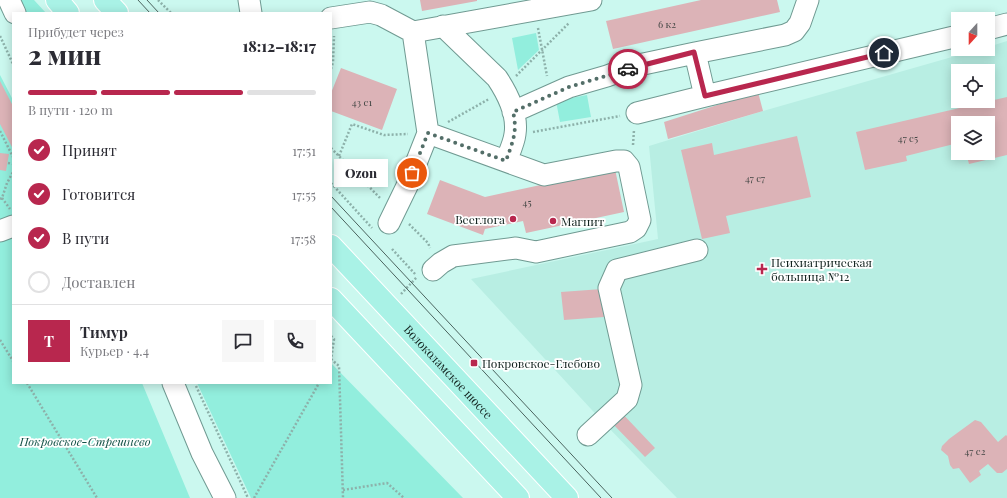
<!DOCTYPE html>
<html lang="ru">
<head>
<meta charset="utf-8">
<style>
  body { margin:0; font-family:"Playfair Display",serif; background:#f7f7f7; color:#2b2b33; height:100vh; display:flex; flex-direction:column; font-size:15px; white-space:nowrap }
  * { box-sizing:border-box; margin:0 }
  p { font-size:13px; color:#7c7c81 }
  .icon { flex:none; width:22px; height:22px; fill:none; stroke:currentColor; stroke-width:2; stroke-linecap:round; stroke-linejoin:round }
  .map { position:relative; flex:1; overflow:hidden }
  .panel { position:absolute; left:12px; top:12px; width:320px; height:372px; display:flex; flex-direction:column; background:#fff; border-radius:0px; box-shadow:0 2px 10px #0003 }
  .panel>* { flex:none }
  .needle { width:26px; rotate:201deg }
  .tools { position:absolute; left:951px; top:12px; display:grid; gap:8px }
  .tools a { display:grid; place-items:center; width:44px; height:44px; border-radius:0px; background:#fff; box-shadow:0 2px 10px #0003; font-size:20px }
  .pin { position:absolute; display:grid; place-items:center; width:34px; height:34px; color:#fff; margin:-17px; border:2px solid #fff; border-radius:50%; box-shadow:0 1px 4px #0007 }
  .courier { position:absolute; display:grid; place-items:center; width:40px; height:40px; margin:-20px; border:3px solid #b8274e; border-radius:50%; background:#fff; color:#222; box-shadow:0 1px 5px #0007 }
  .bubble { position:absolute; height:28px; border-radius:0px; background:#fff; box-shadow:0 2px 10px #0003; font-size:13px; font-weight:800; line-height:28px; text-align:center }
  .headline em { font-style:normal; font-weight:800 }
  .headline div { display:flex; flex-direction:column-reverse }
  .headline { display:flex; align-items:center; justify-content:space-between; height:68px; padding:0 16px }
  h1 { font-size:26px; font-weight:800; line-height:30px }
  .bar { display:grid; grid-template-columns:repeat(4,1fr); gap:6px 4px; align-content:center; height:48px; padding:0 16px }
  .bar i { height:5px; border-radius:3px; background:#e1e1e2 }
  .bar .active { background:#b8274e }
  .bar p { grid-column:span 4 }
  .line { display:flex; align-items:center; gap:10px; padding:0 16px; border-top:1px solid #e1e1e2 }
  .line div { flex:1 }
  .round { display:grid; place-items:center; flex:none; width:42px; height:42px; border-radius:0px; background:#f7f7f7 }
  ol { padding:0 16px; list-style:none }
  li { display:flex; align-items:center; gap:12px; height:44px }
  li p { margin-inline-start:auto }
  li .icon { padding:4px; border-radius:50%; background:#b8274e; color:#fff; stroke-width:4 }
  li:last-child { color:#7c7c81 }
  li i { width:22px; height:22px; border:2px solid #e1e1e2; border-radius:50% }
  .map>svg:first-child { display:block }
</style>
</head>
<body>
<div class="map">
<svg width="1007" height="498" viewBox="0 0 1007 498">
  <rect width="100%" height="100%" fill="#cbf8ef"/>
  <path fill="#b8eee3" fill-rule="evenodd" d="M1007,41V498H677L603,422L471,279L658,239L649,146L763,111L980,49H988V47ZM958,71H988V101H958ZM958,123H988V153H958Z"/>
  <path fill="#92eedd" d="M19,0H34L46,13H25Z
    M536,33L539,50L518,70L512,38Z
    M0,75L13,100V383H142L190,498H0Z
    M587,95L591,117L560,122L556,101Z
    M331,363L463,498H251L197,383H331Z"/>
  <path fill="#dcb3b7" d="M420,0H477V1L422,11Z
    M701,0H777L780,12L613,49L606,21Z
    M341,68L397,89L382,130L331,111V93Z
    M0,81L13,106V149L0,124Z
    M758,92L763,111L668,139L664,122Z
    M1007,97V155L969,164L966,153H988V123H958V143L906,156L907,161L865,170L856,132Z
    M797,136L811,197L726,216L730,233L702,239L681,150L712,143L714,155Z
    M0,153L9,154L6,171L0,170Z
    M615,169L624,212L526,233L523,221L485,229L483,235L427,214L440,180L485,197Z
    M602,289L604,317L564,320L561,292Z
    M619,410L655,448L645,457L609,420Z
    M975,420L981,422L998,442L1006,435L1007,436V469L1002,473H997L988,464L979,471L981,475L970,483L959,468L953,469L950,465L948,456L941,450L942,446L949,439Z"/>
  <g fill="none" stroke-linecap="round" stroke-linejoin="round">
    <defs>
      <path id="minor" d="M9,0L15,13
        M249,0L251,13
        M331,18L370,12L381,15L413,32
        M443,26L497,78C507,93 518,115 515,134C514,143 509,153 506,161
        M988,29L1007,24
        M705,96L695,53L785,35L794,31L800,23L808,0
        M513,112L569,87L607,76L634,66L695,53
        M637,113L705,96L958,36
        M428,133L413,32L591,0
        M389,223L407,186L428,133L544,175L616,161H624L629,167L640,220L636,228L630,232L536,252L516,248L453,256L441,263L433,270
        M0,231L13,226
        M173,383L202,453L225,498
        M588,435L627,399L631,385L609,288L617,270L697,250"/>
      <g id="major">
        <path d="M57,0L68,13"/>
        <path d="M105,0L117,13"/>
        <path id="s1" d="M331,246L567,498"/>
        <path d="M331,299L518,498"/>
      </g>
    </defs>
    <use href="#minor" stroke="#709a92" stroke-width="23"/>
    <use href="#major" stroke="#fff" stroke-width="24"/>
    <path stroke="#8db1aa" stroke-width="2.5" stroke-dasharray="2 2" stroke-linecap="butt" d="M158,0L171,13
      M538,28L547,76
      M0,36L13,64
      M331,69L333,62L334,36
      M516,76L569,23
      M448,122L489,99
      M0,131L13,157
      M533,132L620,116
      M633,145L634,130
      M331,148L381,199
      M339,156L352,124L384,135L408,134
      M8,163L13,164
      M331,183L372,228
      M2,198L10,209
      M0,199L2,198L7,183L13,172
      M409,224L428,243L430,248
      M392,249L416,275
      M401,294L417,277
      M331,336L334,339L331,360
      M0,340L13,361
      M331,359L339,366L343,498
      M27,383L97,498
      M196,386L248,498
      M343,490L387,483L404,498
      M254,498L319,383"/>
    <use href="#minor" stroke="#fff" stroke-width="21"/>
    <use href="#major" stroke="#a9f2e6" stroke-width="22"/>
    <path stroke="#4b645f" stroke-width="1" d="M138,0L150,13
      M147,0L159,13
      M331,196L612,498
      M331,207L601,498"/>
  </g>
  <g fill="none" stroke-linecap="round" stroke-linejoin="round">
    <path stroke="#536e68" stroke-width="4" stroke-dasharray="0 7.2" d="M412,173L428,133L506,161C512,143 518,132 513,112L569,87L606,76L628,69"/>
    <path stroke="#b8274e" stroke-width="5" d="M628,69L694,52L705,96L884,53"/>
  </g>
  <g fill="#b8274e" stroke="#fff" stroke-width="1.5">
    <circle cx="513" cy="219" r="4"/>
    <circle cx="553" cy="221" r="4"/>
    <path d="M760 263h4v4h4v4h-4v4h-4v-4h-4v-4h4z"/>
    <rect x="470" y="359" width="8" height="8" rx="2"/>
  </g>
  <g text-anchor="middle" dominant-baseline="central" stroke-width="3.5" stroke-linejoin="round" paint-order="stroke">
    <g font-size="10" fill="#444745">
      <text x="667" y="24">6 к2</text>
      <text x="362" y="102">43 с1</text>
      <text x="908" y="138">47 с5</text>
      <text x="755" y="178">47 с7</text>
      <text x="527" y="202">45</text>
      <text x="975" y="451">47 с2</text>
    </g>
    <g font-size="12" fill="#12231f" stroke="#fff" text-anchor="start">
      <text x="505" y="219" text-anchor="end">Beerлога</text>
      <text x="561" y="221">Магнит</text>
      <text x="771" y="262">Психиатрическая<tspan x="771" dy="14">больница №12</tspan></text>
      <text x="482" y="363">Покровское-Глебово</text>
    </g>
    <g font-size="12" fill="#12231f" stroke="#fff">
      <text stroke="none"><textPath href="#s1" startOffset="172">Волоколамское шоссе</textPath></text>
    </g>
    <g font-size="12" font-style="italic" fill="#135248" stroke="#fff">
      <text x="85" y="441">Покровское-Стрешнево</text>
    </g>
  </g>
</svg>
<div class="tools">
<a><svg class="needle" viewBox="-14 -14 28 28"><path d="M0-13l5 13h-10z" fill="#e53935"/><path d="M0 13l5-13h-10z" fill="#7c7c81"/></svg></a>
<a><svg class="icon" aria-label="locate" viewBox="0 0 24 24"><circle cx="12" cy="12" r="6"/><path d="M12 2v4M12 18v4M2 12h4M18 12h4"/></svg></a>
<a><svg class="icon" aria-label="layers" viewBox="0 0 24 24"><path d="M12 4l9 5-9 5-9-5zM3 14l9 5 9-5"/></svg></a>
</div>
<div class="pin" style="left:412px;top:173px;background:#ea580c"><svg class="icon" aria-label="bag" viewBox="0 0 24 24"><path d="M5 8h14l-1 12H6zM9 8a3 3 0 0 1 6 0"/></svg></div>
<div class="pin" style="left:884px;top:53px;background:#1f2937"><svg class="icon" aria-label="home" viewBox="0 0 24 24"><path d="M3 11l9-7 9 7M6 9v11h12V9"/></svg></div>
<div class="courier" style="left:628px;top:69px"><svg class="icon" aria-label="car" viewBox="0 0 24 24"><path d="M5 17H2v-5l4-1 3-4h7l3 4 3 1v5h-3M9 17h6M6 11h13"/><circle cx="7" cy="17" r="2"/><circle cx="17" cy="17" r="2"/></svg></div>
<div class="bubble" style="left:334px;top:159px;width:54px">Ozon</div>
<section class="panel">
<div class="headline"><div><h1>2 мин</h1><p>Прибудет через</p></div><em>18:12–18:17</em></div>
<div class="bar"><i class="active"></i><i class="active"></i><i class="active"></i><i></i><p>В пути · 120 m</p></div>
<ol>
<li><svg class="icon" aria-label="check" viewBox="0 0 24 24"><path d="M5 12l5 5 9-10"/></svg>Принят<p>17:51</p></li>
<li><svg class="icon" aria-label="check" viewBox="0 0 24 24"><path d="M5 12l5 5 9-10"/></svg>Готовится<p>17:55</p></li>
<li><svg class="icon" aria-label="check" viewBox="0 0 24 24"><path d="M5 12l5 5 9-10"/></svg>В пути<p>17:58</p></li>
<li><i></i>Доставлен</li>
</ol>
<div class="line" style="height:72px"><b class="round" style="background:#b8274e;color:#fff">Т</b><div><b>Тимур</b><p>Курьер · 4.4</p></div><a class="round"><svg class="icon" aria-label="chat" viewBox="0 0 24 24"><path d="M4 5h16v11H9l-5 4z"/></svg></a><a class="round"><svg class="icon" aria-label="phone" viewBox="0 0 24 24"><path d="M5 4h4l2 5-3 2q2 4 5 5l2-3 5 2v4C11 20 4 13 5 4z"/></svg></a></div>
</section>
</div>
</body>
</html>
